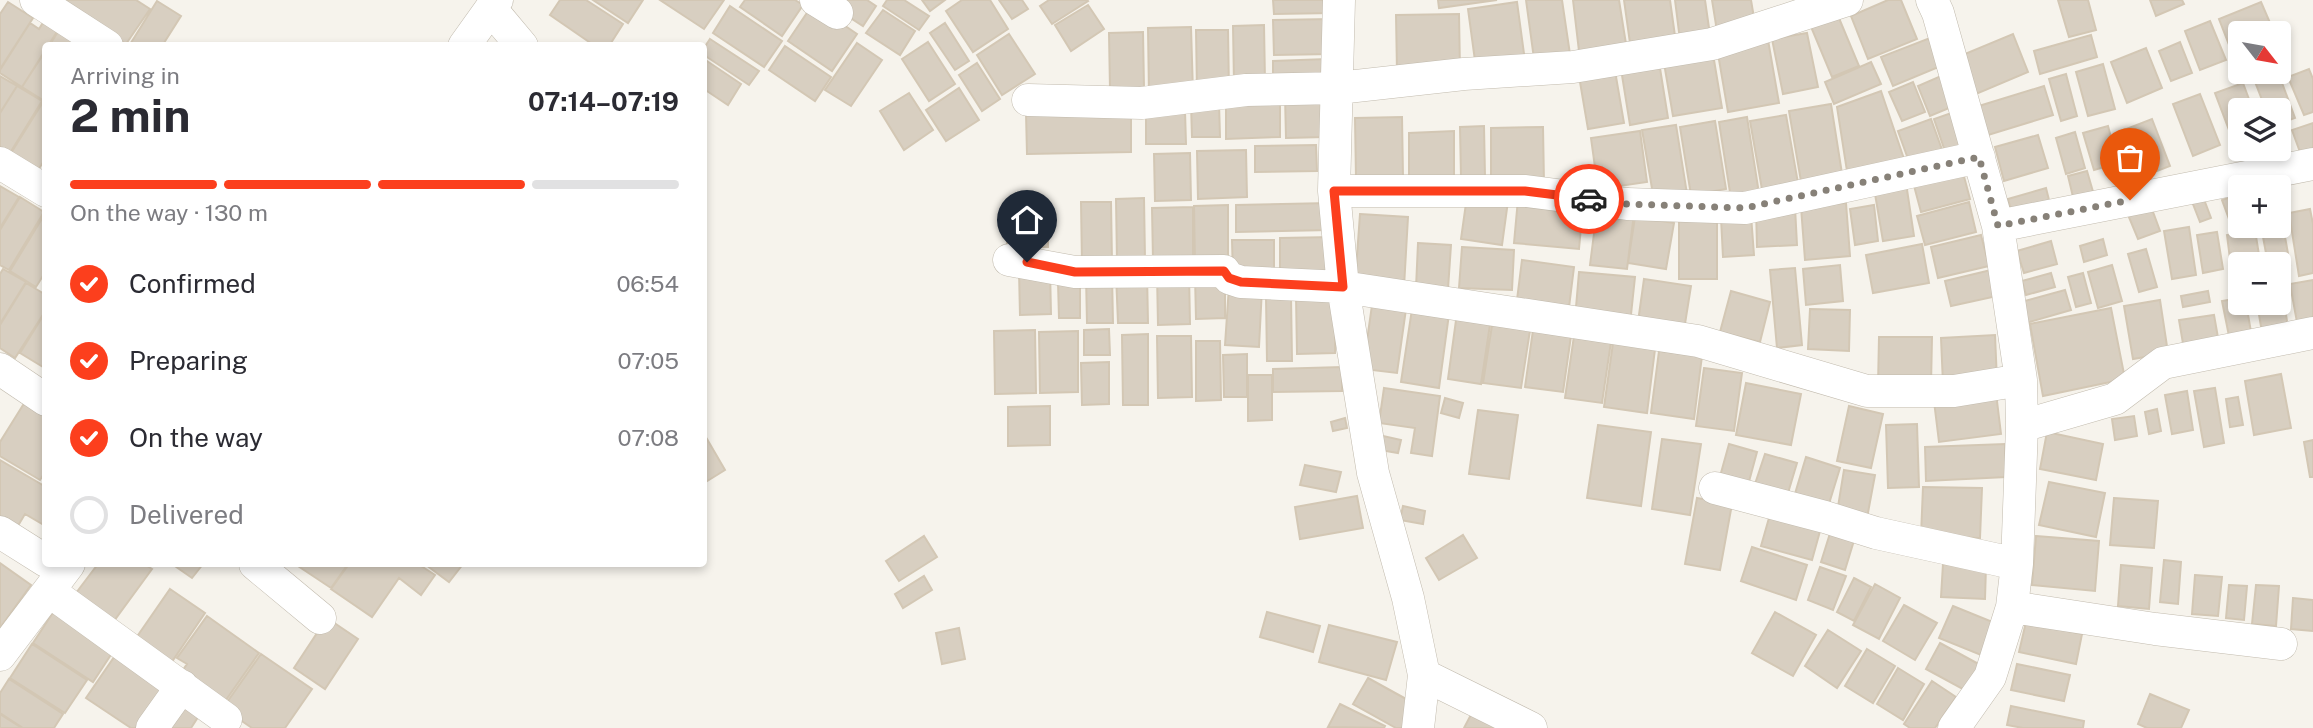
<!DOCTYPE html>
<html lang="en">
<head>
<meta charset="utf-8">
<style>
  body { margin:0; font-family:"Public Sans",sans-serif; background:#f2f2f3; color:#2b2b33; height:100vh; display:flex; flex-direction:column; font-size:26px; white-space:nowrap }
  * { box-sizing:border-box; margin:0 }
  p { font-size:23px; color:#7c7c81 }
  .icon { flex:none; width:38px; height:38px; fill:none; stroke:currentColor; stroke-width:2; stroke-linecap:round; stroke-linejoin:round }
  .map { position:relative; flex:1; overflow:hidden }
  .panel { position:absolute; left:42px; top:42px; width:665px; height:525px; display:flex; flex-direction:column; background:#fff; border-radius:7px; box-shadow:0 4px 10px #0003 }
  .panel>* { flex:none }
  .needle { width:46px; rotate:121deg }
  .fabs { position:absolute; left:2228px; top:21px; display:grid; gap:14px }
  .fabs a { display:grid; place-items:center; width:63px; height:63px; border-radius:7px; background:#fff; box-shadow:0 4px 10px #0003; font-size:35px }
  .pin { position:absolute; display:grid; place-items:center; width:60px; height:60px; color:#fff; margin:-72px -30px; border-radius:50% 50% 50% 0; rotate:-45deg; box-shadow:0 0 7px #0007 }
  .pin .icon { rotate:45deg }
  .courier { position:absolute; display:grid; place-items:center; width:70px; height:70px; margin:-35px; border:5px solid #fc3f1d; border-radius:50%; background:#fff; color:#222; box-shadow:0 2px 9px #0007 }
  .overview em { font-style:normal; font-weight:700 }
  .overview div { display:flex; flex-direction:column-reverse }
  .overview { display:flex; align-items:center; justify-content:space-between; height:119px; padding:0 28px }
  h1 { font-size:46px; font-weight:700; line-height:52px }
  .bar { display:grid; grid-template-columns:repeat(4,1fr); gap:10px 7px; align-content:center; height:84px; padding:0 28px }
  .bar i { height:9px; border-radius:5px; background:#e1e1e2 }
  .bar .on { background:#fc3f1d }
  .bar p { grid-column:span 4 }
  ol { padding:0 28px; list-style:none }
  li { display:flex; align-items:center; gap:21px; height:77px }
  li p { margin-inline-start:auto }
  li .icon { padding:7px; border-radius:50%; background:#fc3f1d; color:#fff; stroke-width:4 }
  li:last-child { color:#7c7c81 }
  li i { width:38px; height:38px; border:4px solid #e1e1e2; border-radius:50% }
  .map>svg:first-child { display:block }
</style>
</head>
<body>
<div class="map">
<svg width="2313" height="728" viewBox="0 0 2313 728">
  <rect width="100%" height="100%" fill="#f6f3ec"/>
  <path fill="#d8cfc1" stroke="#d3c7b4" stroke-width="2" d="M57,0H136L150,9L126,44Z
    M560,0H586L623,24L609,46H595L550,15Z
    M593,0H643L628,23Z
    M660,0H724L704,29Z
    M745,0H795L803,5L782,36L740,7Z
    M836,0H867L876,6L863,26L832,6Z
    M887,0H904L929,16L919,30L883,6Z
    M922,0H945L930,11Z
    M962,0H990L1008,29L973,52L946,11Z
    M999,0H1022L1028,9L1012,19Z
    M1049,0H1087L1088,1L1052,24L1040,6Z
    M1273,0H1333V13L1274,14Z
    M1438,0H1497L1439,8Z
    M1526,0H1562L1571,61L1535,66Z
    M1573,0H1619L1626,44L1579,51Z
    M1624,0H1670L1675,36L1630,43Z
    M1675,0H1705L1710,35L1680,40Z
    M1712,0H1751L1755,24L1717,31Z
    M1888,0H1901L1917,39L1868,59L1851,16Z
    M2058,0H2088L2096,30L2069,37Z
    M2150,0H2182L2184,4L2156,16Z
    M157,1L181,16L162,46H129Z
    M8,2L33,18L0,69V14Z
    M1517,2L1525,61L1476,68L1468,9Z
    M2261,2L2274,32L2240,33V46L2231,50L2219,19Z
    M813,4L857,34L832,71L788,41Z
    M1088,5L1104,29L1071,51L1055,25Z
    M730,6L782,41L764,67L713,33Z
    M883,10L915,31L900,55L866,33Z
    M1836,11L1859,66L1832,77L1809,22Z
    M1459,14L1460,71L1397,72L1396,15Z
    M1332,19V54L1274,55L1273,20Z
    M44,21L58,30L48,46H46V49L22,87L0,73V70L30,23L39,29Z
    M2210,21L2226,60L2200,70L2185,31Z
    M945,23L969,61L955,70L930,33Z
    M1264,25L1265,82L1234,83L1233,26Z
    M1191,27L1193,93L1149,95L1148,28Z
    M59,30L82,46H49Z
    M1196,30H1228L1229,91H1197Z
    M1143,32L1144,88L1110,89L1109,33Z
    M1807,33L1818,87L1783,94L1772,39Z
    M1009,34L1035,74L1002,95L977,55Z
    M2013,34L2028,72L1976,94L1960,56Z
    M2091,35L2097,57L2040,74L2034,51Z
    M1930,38L1941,66L1893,86L1881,57Z
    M710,39L759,71L749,85L704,55V48Z
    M1768,40L1779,103L1728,112L1717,48Z
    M928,42L955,84L929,101L902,59Z
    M2180,42L2192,73L2171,81L2159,51Z
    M857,43L882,60L851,106L825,90Z
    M785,46L831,77L815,101L769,70Z
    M2146,48L2162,88L2127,103L2111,62Z
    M46,50V102L22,87Z
    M1713,54L1722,108L1673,116L1664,63Z
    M704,59L741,84L728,105L704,89Z
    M1327,59L1328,85L1273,86V61Z
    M1659,62L1668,118L1630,125L1621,69Z
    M1871,62L1881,84L1834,104L1825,82Z
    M977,63L1000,99L982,111L959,75Z
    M2103,64L2115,109L2088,116L2076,72Z
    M2309,69L2313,79V112L2304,115L2288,77Z
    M1615,71L1624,123L1588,129L1579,76Z
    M2258,72H2278L2295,118L2278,124V110H2266L2252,74Z
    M2066,74L2077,116L2061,121L2049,79Z
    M0,76L17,86L0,113Z
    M1941,76L1954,106L1930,116L1918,86Z
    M1913,82L1925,112L1902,121L1889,92Z
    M2243,83L2253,110H2240V140L2234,143L2215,93Z
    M17,86L42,101L10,153L0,147V113Z
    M2044,86L2053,115L1988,135L1979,106Z
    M959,88L979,120L946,141L926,110Z
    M1881,91L1904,159L1847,171L1837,107Z
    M909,93L933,130L904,150L880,111Z
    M2200,94L2220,145L2193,156L2173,104Z
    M1280,96V137L1226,139V97Z
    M1285,96H1324V137L1286,138Z
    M43,102L46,104V158L38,170L11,153Z
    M1219,103L1220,137H1192L1191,104Z
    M1831,104L1843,180L1802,187L1789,111Z
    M1131,111V152L1027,154L1026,113Z
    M1185,111L1186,144H1146V112Z
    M1957,111L1971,152L1948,160L1934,119Z
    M1786,115L1799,189L1763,195L1750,121Z
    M1402,117L1403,177L1356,178L1355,118Z
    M1747,117L1760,200L1732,205L1719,122Z
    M1931,119L1945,158L1912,170L1898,131Z
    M2152,119L2170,166L2139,178L2121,131Z
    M1715,121L1726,189L1691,195L1680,127Z
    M2313,123V160L2304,163L2292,130Z
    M1676,125L1687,194L1654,200L1642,130Z
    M1484,126L1485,177H1461L1460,127Z
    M2108,126L2118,163L2094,170L2083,133Z
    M1543,127L1544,184L1491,185V128Z
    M1454,131V176L1409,177V133Z
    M1640,131L1647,182L1598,189L1591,138Z
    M2075,132L2085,168L2066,174L2056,138Z
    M2038,135L2048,168L2004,181L1995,147Z
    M1316,145L1317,171L1255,172V146Z
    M1246,150L1247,197L1198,199L1197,151Z
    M1190,153L1191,200L1155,201L1154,154Z
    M1962,169L1970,199L1921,212L1913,182Z
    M2087,171L2094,195L2074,201L2068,176Z
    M1906,183L1914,236L1883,241L1874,188Z
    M0,186L19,197L0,228Z
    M2046,188L2051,208L2013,219L2008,199Z
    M2202,194L2211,218L2200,222L2191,199Z
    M2237,195L2240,203V215L2229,219L2222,200Z
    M1467,196L1508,201L1502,245L1461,239Z
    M20,197L44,212L9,270L0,265V230Z
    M1144,198L1145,260L1117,261L1116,199Z
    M1518,199L1583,205L1579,249L1514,243Z
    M2149,201L2160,231L2138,239L2126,210Z
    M1081,202H1111L1112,262L1082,263Z
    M1969,202L1976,232L1925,245L1917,216Z
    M1330,203V230L1236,232V205Z
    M1846,203L1850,256L1805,260L1801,207Z
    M1007,205H1048V247H1007Z
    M1228,205V264H1195L1194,206Z
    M1874,205L1878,241L1855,245L1850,209Z
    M1193,207V259L1153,260L1152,208Z
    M1795,207L1797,245L1757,247L1756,208Z
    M2310,209L2313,224V273L2299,276L2289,213Z
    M1597,210L1634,214L1627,269L1590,265Z
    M46,212V271L36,287L10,271Z
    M1360,214L1408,217L1404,287L1355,284Z
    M2281,214L2290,265L2278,267V264H2268L2261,226H2278V215Z
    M1751,215L1754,255L1723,257L1721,218Z
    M1635,217L1674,223L1666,269L1628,263Z
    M1679,217H1717V279H1679Z
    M2189,227L2196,275L2172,279L2164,231Z
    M2255,230L2259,255L2230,259L2227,235Z
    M2217,232L2223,269L2203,273L2197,235Z
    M1981,235L1989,266L1938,278L1931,247Z
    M1333,237V276L1280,278V238Z
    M2103,239L2107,255L2084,262L2080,246Z
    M1232,240H1274V275L1233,276Z
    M2051,241L2057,264L2024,273L2017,251Z
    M1418,243L1451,245L1448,289L1416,288Z
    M1922,244L1929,283L1873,293L1866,255Z
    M1462,247L1514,250L1512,290L1459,288Z
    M2146,249L2157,287L2139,292L2128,254Z
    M1522,260L1574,267L1568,315L1516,308Z
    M1840,265L1843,301L1806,305L1803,269Z
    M2112,265L2122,301L2098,308L2088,272Z
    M1795,268L1802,345L1777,348L1770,270Z
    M3,269L26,282L0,324V274Z
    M1050,269L1051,314L1020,315L1019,271Z
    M1991,270L1997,296L1951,306L1945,281Z
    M1579,272L1635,277L1630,324L1575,319Z
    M1147,273L1148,323H1118L1116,274Z
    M1189,273L1190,324L1158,325L1157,274Z
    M2051,273L2055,287L2026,295L2022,281Z
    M2083,273L2091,303L2076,307L2068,277Z
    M1112,275L1113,323H1087L1086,276Z
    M1195,276H1225V318L1196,319Z
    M1644,279L1691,286L1684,330L1638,322Z
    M2313,280V330L2299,333L2290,284Z
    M1080,281V318H1059L1058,282Z
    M2281,282L2289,334L2263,338L2257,303H2278V283Z
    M26,283L46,295V310L15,358L0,348V325Z
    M1229,286L1262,288L1259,347L1225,345Z
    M2065,290L2071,310L2026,323L2021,302Z
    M1731,291L1770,302L1760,342L1720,332Z
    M2208,291L2210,302L2183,307L2181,296Z
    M1335,295V353L1297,354L1296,296Z
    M1291,296L1292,361H1267L1266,297Z
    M2240,298V303H2246L2251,332L2229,336L2222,301Z
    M2160,300L2168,353L2133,359L2124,306Z
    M1372,305L1406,309L1397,373L1363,369Z
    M2111,308L2125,379L2043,396L2030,324Z
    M1412,309L1449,314L1439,388L1401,382Z
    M1810,309L1850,310L1849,351L1808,349Z
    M46,311V363L43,367L20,353Z
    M1457,313L1491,318L1481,384L1448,379Z
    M2214,315L2220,349L2185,355L2179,320Z
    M1493,319L1531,324L1521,388L1483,383Z
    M1534,323L1572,329L1563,392L1525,387Z
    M1109,329L1110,355H1084V330Z
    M1035,330L1036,393L995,394L994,331Z
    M1078,331V392L1040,393L1039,332Z
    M1148,334V405H1123L1122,335Z
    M1995,335L1997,381L1943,384L1941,338Z
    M1157,336H1191L1192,397L1158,398Z
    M1574,336L1611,342L1602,403L1565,398Z
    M1879,337H1932L1931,386H1878Z
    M1196,341H1220L1221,400L1196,401Z
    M1613,343L1655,349L1647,413L1604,407Z
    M1659,351L1702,356L1694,419L1651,413Z
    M1247,354V397H1224L1223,355Z
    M1109,362V404L1082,405L1081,363Z
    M1342,367V391L1273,392V369Z
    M1704,368L1742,373L1734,431L1696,426Z
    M2281,374L2291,428L2254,435L2245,381Z
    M1248,375H1272V420L1248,421Z
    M1746,383L1801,394L1791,445L1736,435Z
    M1384,388L1440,396L1432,456L1411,453L1415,428L1379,423Z
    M2215,388L2224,443L2204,447L2194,391Z
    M2187,391L2193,430L2172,434L2165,395Z
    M1996,393L2001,434L1939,442L1934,401Z
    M28,397L46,408V471L40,480L0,456V442Z
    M2238,397L2243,425L2230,427L2226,399Z
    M1445,398L1463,403L1459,418L1441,413Z
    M1050,406V445L1008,446V407Z
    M1849,406L1883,414L1871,468L1837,461Z
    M2157,409L2161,431L2149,434L2145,412Z
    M1478,410L1518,415L1509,479L1469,474Z
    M2134,416L2137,436L2115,440L2112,419Z
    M1345,418L1347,428L1333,431L1331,422Z
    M1917,424L1919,487L1888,488L1886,425Z
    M1598,425L1651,432L1641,506L1587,498Z
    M2047,432L2103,444L2096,480L2040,469Z
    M1383,436L1401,440L1398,453L1380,450Z
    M707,439L725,470L704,483V441Z
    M1662,439L1701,444L1690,515L1652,509Z
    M2313,440V477H2310L2304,442Z
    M1729,444L1757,452L1747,489L1719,480Z
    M2005,444L2006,477L1926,481L1925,447Z
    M1765,454L1797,463L1785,503L1752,493Z
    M1806,457L1840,468L1828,507L1794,497Z
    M0,460L46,487L44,525L25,514L16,529L0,519Z
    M1305,465L1341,472L1336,492L1300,485Z
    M1844,470L1875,475L1867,518L1837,513Z
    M2049,482L2105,493L2096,537L2039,525Z
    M1923,487L1982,488L1980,538L1921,536Z
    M1357,496L1363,528L1300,539L1295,507Z
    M1697,498L1732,504L1720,570L1685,564Z
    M2114,498L2158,501L2154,548L2110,545Z
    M1403,506L1425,511L1423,524L1400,520Z
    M1771,511L1822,524L1812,560L1761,546Z
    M1832,527L1856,534L1845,570L1821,562Z
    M1463,535L1477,558L1439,580L1426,558Z
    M924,536L937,557L899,581L886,561Z
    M2036,536L2099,541L2095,591L2032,585Z
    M1752,547L1807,565L1796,600L1741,581Z
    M2164,560L2181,562L2178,604L2160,602Z
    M0,563L31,585L0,628Z
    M98,564H144L152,569L111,625L73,597Z
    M172,564H203L192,578Z
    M295,564H348L331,588Z
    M349,564H418L435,575L421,595L399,578L372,617L331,589Z
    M427,564H463L449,582L426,565Z
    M1943,564L1986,566L1985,599L1941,597Z
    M2121,565L2152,568L2149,609L2118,606Z
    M1820,567L1846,576L1833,610L1808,600Z
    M2195,575L2222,577L2218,616L2192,614Z
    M924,576L932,590L903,608L895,594Z
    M1854,578L1871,587L1854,621L1837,612Z
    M1875,584L1900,598L1879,639L1853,625Z
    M2229,585L2247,586L2244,620L2226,618Z
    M2256,585L2279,586L2276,626L2252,624Z
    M170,589L205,613L169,666L134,641Z
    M2293,598L2313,600V631L2291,629Z
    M1904,605L1937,623L1915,660L1883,641Z
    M1953,606L2000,625L1986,657L1939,638Z
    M56,608L116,647L93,682L33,643Z
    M1267,612L1320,626L1313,652L1260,637Z
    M1775,612L1816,635L1793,676L1752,653Z
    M207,616L259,653L221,707L178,677L187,664L177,658Z
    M327,618L358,639L325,689L294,668Z
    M2026,622L2082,634L2076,664L2019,652Z
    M1329,625L1397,642L1386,680L1319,662Z
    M959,628L965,659L942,664L936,633Z
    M1828,630L1861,651L1837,688L1805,666Z
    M1940,643L1984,667L1970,693L1926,669Z
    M32,644L87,680L65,713L10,678Z
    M1867,649L1895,666L1873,703L1845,686Z
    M119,650L174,687L147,728H131L86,698Z
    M261,654L312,689L285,728H252L223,708Z
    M2017,664L2070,675L2064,701L2011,690Z
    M1898,668L1924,684L1903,720L1877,704Z
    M1368,678L1417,705L1404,728H1396L1353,704Z
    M9,679L63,714L54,728H23L0,713V693Z
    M1932,681L1956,697L1935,728H1910L1904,724Z
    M2150,694L2189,710L2181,728H2147L2138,724Z
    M183,704L200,714L191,728H167Z
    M1340,704L1385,726L1384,728L1328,727Z
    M2011,706L2084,721L2083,728H2023L2007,725Z
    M1475,707L1518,728H1464Z
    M0,714L22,728H0Z"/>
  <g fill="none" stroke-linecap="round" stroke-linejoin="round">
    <defs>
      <path id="minor" d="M36,0L107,46
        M816,0L837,13
        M1339,0L1334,191L1343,287L1373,473L1408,598L1424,675L1418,728
        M1932,0L1938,13L1998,226L2021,380L2022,426L2017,564L2012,607L1990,677L1954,728
        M491,9L522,46
        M464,46L497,0
        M1028,100L1142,103L1246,90L1338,88L1464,74L1573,67L1712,44L1847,0
        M0,163L46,191
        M1334,191H1526L1627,204L1745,208L1979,157
        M1998,226L2313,164
        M1009,260L1075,272L1224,271L1229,278L1241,282L1343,287L1698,341L1867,391H1954L2021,380
        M0,369L46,400
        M2022,426L2115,399L2163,363L2313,333
        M1715,488L1825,517L1876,533L2017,564
        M0,532L46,561
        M255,564L320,618
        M49,591L226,719
        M2012,607L2155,629L2281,644
        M0,655L69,564
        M1424,675L1531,728
        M152,728L182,686"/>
    </defs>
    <use href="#minor" stroke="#c2bbae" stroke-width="33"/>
    <use href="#minor" stroke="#fff" stroke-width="32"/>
  </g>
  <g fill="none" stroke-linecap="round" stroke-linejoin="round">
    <path stroke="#878178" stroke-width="7" stroke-dasharray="0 12.6" d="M1589,199L1627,204L1745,208L1979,157L1998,226L2130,200"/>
    <path stroke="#fc3f1d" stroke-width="9" d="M1027,262L1075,272L1224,271L1229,278L1241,282L1343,287L1334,191H1525L1589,199"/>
  </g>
</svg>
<div class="fabs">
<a><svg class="needle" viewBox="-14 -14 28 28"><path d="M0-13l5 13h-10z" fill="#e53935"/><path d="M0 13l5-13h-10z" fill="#7c7c81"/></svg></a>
<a><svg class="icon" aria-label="layers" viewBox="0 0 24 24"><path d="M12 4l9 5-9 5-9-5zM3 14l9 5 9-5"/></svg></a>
<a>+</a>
<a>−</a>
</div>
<div class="pin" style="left:2130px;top:200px;background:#ea580c"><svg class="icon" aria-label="bag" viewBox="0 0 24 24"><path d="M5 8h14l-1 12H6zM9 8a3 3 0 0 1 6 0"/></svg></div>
<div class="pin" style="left:1027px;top:262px;background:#1f2937"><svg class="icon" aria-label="home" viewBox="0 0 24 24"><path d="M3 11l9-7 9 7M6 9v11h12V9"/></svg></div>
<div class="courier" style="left:1589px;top:199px"><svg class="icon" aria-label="car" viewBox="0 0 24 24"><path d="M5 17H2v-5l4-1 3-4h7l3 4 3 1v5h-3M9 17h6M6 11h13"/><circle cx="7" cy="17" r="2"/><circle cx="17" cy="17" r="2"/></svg></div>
<section class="panel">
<div class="overview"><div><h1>2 min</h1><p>Arriving in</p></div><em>07:14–07:19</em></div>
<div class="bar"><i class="on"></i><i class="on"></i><i class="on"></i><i></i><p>On the way · 130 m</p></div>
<ol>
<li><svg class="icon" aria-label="check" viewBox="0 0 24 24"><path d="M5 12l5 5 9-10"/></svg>Confirmed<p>06:54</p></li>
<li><svg class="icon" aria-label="check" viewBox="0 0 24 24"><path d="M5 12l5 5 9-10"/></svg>Preparing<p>07:05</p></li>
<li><svg class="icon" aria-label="check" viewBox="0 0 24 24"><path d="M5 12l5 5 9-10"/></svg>On the way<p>07:08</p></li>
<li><i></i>Delivered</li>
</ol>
</section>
</div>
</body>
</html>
